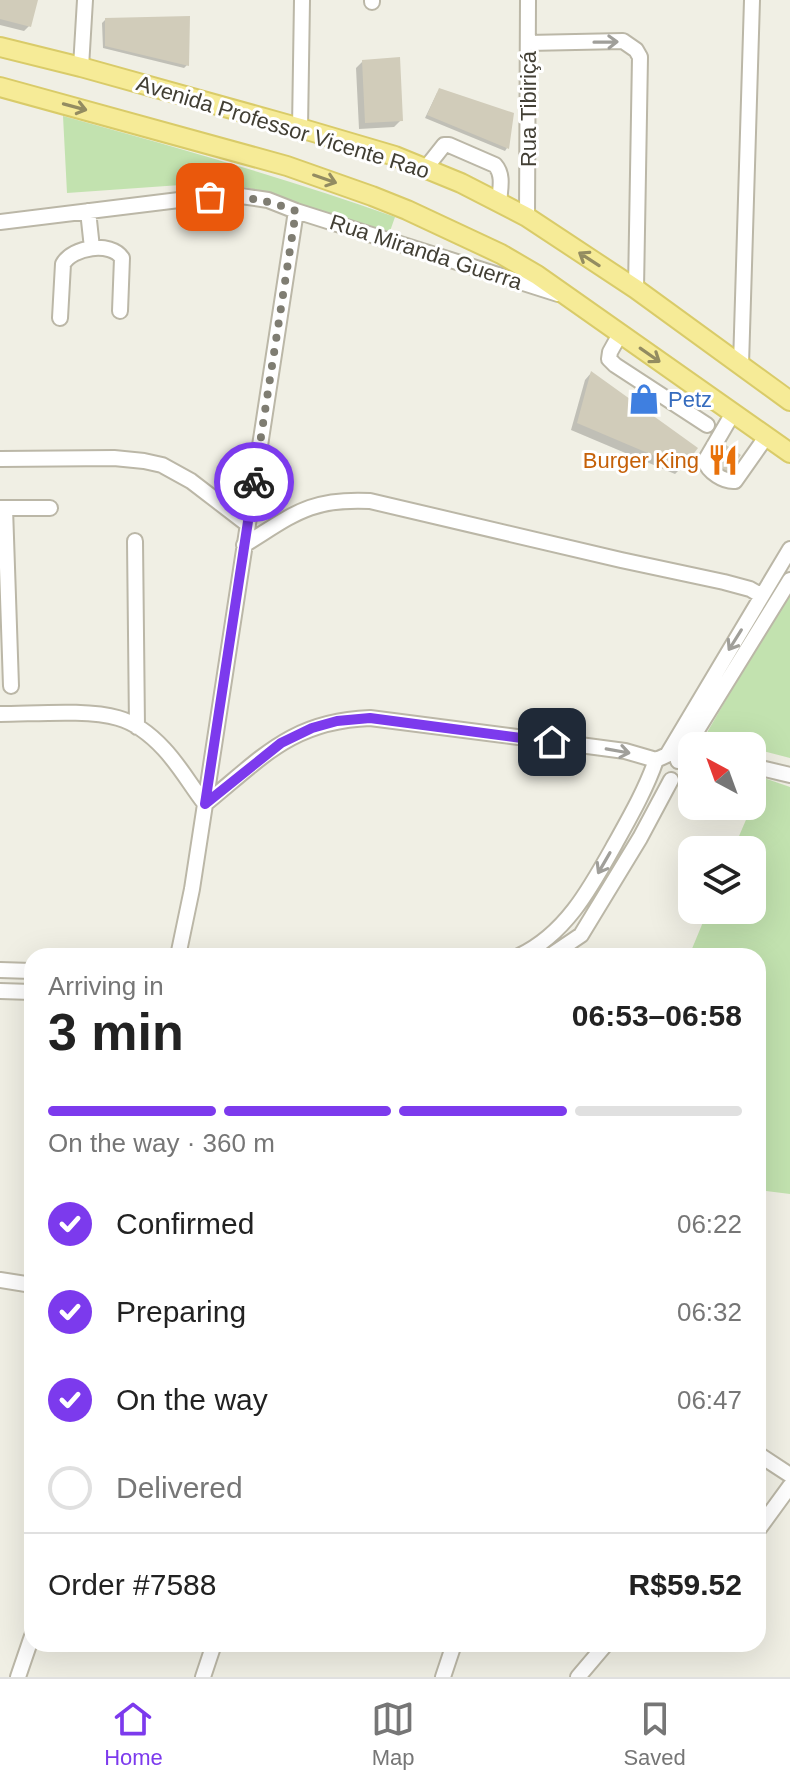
<!DOCTYPE html>
<html lang="en">
<head>
<meta charset="utf-8">
<style>
  body { margin:0; font-family:Arial,sans-serif; background:#f6f6f6; color:#222; height:100vh; display:flex; flex-direction:column; font-size:30px; white-space:nowrap }
  * { box-sizing:border-box; margin:0 }
  p { font-size:26px; color:#767676 }
  .icon { flex:none; width:44px; height:44px; fill:none; stroke:currentColor; stroke-width:2; stroke-linecap:round; stroke-linejoin:round }
  .map { position:relative; flex:1; overflow:hidden }
  .panel { position:absolute; left:24px; top:948px; width:742px; height:704px; display:flex; flex-direction:column; background:#fff; border-radius:24px; box-shadow:0 8px 32px #0002 }
  .panel>* { flex:none }
  .needle { width:52px; rotate:319deg }
  .tools { position:absolute; left:678px; top:732px; display:grid; gap:16px }
  .tools a { display:grid; place-items:center; width:88px; height:88px; border-radius:16px; background:#fff; box-shadow:0 8px 32px #0002; font-size:40px }
  .pin { position:absolute; display:grid; place-items:center; width:68px; height:68px; color:#fff; margin:-34px; border-radius:16px; box-shadow:0 4px 12px #0006 }
  .courier { position:absolute; display:grid; place-items:center; width:80px; height:80px; margin:-40px; border:6px solid #7c3aed; border-radius:50%; background:#fff; color:#222; box-shadow:0 2px 10px #0007 }
  .summary em { font-style:normal; font-weight:700 }
  .summary div { display:flex; flex-direction:column-reverse }
  .summary { display:flex; align-items:center; justify-content:space-between; height:136px; padding:0 24px }
  h1 { font-size:52px; font-weight:700; line-height:60px }
  .bar { display:grid; grid-template-columns:repeat(4,1fr); gap:12px 8px; align-content:center; height:96px; padding:0 24px }
  .bar i { height:10px; border-radius:6px; background:#e0e0e0 }
  .bar .on { background:#7c3aed }
  .bar p { grid-column:span 4 }
  .line { display:flex; align-items:center; gap:20px; padding:0 24px; border-top:2px solid #e0e0e0 }
  .line div { flex:1 }
  ol { padding:0 24px; list-style:none }
  li { display:flex; align-items:center; gap:24px; height:88px }
  li p { margin-inline-start:auto }
  li .icon { padding:8px; border-radius:50%; background:#7c3aed; color:#fff; stroke-width:4 }
  li:last-child { color:#767676 }
  li i { width:44px; height:44px; border:4px solid #e0e0e0; border-radius:50% }
  .menu { display:flex; justify-content:space-around; align-items:center; height:112px; border-top:2px solid #e0e0e0; background:#fff; font-size:22px; color:#767676 }
  .menu a { display:grid; justify-items:center; gap:4px }
  .menu .on { color:#7c3aed }
  .map>svg:first-child { display:block }
</style>
</head>
<body>
<div class="map">
<svg width="790" height="1677" viewBox="0 0 790 1677">
  <rect width="100%" height="100%" fill="#f0efe4"/>
  <path fill="#c2e2af" d="M63,116C175,147 286,178 395,217L389,234L265,192L223,182L67,193Z
    M790,589V758L752,748V746H712L705,736Z
    M764,778L790,787V1194L758,1190V956H689L708,910H752V850H733Z"/>
  <path fill="#0003" d="M0,0H36L29,26L24,31L0,25Z
    M105,20L187,65L184,68L103,48L102,23Z
    M363,61L401,120L394,127L359,129L356,68Z
    M437,93L507,148L505,151L425,118Z
    M591,373L682,467L675,474L571,430L585,380Z"/>
  <path fill="#d1ccba" d="M0,0H38L31,27L0,19Z
    M190,16L189,66L105,46V18Z
    M400,57L403,121L365,123L362,60Z
    M439,88L514,113L509,149L427,115Z
    M591,371L698,448L683,468L577,423Z
    M720,441L741,455L724,478L707,465Z"/>
  <g fill="none" stroke-linecap="round" stroke-linejoin="round">
    <defs>
      <path id="minor" d="M372,2V0
        M528,43L623,41L636,50L640,57L636,289
        M81,67L85,0
        M300,128L302,0
        M425,169L444,145H449L495,165C504,175 500,189 499,203
        M88,211L92,248
        M527,217L528,0
        M0,222L179,200L241,196L268,200L296,211L558,294
        M60,318L63,264C72,247 111,241 122,258L120,311
        M620,334L610,352L609,359L615,365L707,425
        M741,365L752,0
        M733,413L705,461C708,472 724,482 735,481L766,437
        M0,459L114,458L144,461L162,465L191,481L247,524
        M0,508H50
        M5,508L11,686
        M135,541L137,727
        M244,545C293,515 309,498 370,501L621,560L724,582L750,589L762,596
        M0,714C33,714 88,709 118,718C136,723 152,736 164,749C180,766 191,786 205,804C262,758 291,721 370,718L595,747L625,751L656,760
        M667,755L790,549
        M678,761L790,580
        M752,766L790,775
        M178,956L192,889L296,211
        M519,956C566,934 591,887 615,844C630,817 646,789 656,760L667,755
        M550,956L581,935L640,838L671,780
        M0,970L32,971
        M0,991L32,992
        M0,1280L32,1285
        M758,1454L790,1475
        M758,1530L790,1486
        M18,1677L32,1636
        M203,1677L214,1644
        M443,1677L454,1644
        M578,1677L606,1644"/>
      <path id="major" d="M0,47L81,67L300,128L395,156L461,183L527,217L636,289L790,401
        M0,87L287,166L372,196L407,210L501,254L537,275L790,453"/>
    </defs>
    <use href="#minor" stroke="#bbb7a7" stroke-width="18"/>
    <use href="#major" stroke="#d9cb69" stroke-width="22"/>
    <use href="#minor" stroke="#fff" stroke-width="14"/>
    <use href="#major" stroke="#f6eb97" stroke-width="18"/>
  </g>
  <defs><path id="oneway-shaft" d="M-6 0H5M1.5-3L5.5 0L1.5 3" fill="none" stroke-width="1.6" stroke-linecap="round" stroke-linejoin="round" transform="scale(2)"/></defs>
  <g stroke="#a09f9a">
    <use href="#oneway-shaft" transform="translate(606 42) rotate(-1)"/>
    <use href="#oneway-shaft" transform="translate(735 640) rotate(122)"/>
    <use href="#oneway-shaft" transform="translate(618 751) rotate(10)"/>
    <use href="#oneway-shaft" transform="translate(604 863) rotate(120)"/>
  </g>
  <g stroke="#938c61">
    <use href="#oneway-shaft" transform="translate(75 107) rotate(15)"/>
    <use href="#oneway-shaft" transform="translate(325 179) rotate(19)"/>
    <use href="#oneway-shaft" transform="translate(589 259) rotate(-147)"/>
    <use href="#oneway-shaft" transform="translate(650 355) rotate(35)"/>
  </g>
  <g fill="none" stroke-linecap="round" stroke-linejoin="round">
    <path stroke="#7f7d72" stroke-width="8" stroke-dasharray="0 14.4" d="M210,197C246,196 264,199 296,211L254,482"/>
    <path stroke="#7c3aed" stroke-width="10" d="M254,482L205,804L281,743L312,728L337,721L370,718L552,742"/>
  </g>
  <defs>
    <symbol id="shop-bare" viewBox="-9 -9 18 18"><path d="M-5-2.5h2.3a2.7 3.5 0 0 1 5.4 0H5L5.5 6h-11ZM-1.5-2.5h3a1.5 2.3 0 0 0-3 0Z" fill="#3f7fe0" stroke="#fff" stroke-width="2.5" paint-order="stroke"/></symbol>
    <symbol id="restaurant-bare" viewBox="-9 -9 18 18"><path d="M-5-6h1v4h1v-4h1v4h1v-4h1v5L-1.5 .5V6h-2V.5L-5-1ZM5-6V6H3V1.5H1.5Q1.5-4 5-6Z" fill="#e8710a" stroke="#fff" stroke-width="2.5" paint-order="stroke"/></symbol>
  </defs>
  <g fill-rule="evenodd">
    <use href="#shop-bare" x="622" y="377" width="44" height="44"/>
    <use href="#restaurant-bare" x="701" y="438" width="44" height="44"/>
  </g>
  <g text-anchor="middle" dominant-baseline="central" stroke-width="6" stroke-linejoin="round" paint-order="stroke">
    <g font-size="22" fill="#423f34" stroke="#fff">
      <text transform="translate(528 109) rotate(-90)">Rua Tibiriçá</text>
      <text transform="translate(283 127) rotate(17)">Avenida Professor Vicente Rao</text>
      <text transform="translate(426 252) rotate(18)">Rua Miranda Guerra</text>
    </g>
    <g font-size="22" fill="#366cbe" stroke="#fff" text-anchor="start">
      <text x="668" y="399">Petz</text>
    </g>
    <g font-size="22" fill="#c56008" stroke="#fff" text-anchor="end">
      <text x="699" y="460">Burger King</text>
    </g>
  </g>
</svg>
<div class="tools">
<a><svg class="needle" viewBox="-14 -14 28 28"><path d="M0-13l5 13h-10z" fill="#e53935"/><path d="M0 13l5-13h-10z" fill="#767676"/></svg></a>
<a><svg class="icon" aria-label="layers" viewBox="0 0 24 24"><path d="M12 4l9 5-9 5-9-5zM3 14l9 5 9-5"/></svg></a>
</div>
<div class="pin" style="left:210px;top:197px;background:#ea580c"><svg class="icon" aria-label="bag" viewBox="0 0 24 24"><path d="M5 8h14l-1 12H6zM9 8a3 3 0 0 1 6 0"/></svg></div>
<div class="pin" style="left:552px;top:742px;background:#1f2937"><svg class="icon" aria-label="home" viewBox="0 0 24 24"><path d="M3 11l9-7 9 7M6 9v11h12V9"/></svg></div>
<div class="courier" style="left:254px;top:482px"><svg class="icon" aria-label="bike" viewBox="0 0 24 24"><circle cx="6" cy="16" r="4"/><circle cx="18" cy="16" r="4"/><path d="M6 16l4-8h5l3 8M10 8l3 8H6M13 5h3"/></svg></div>
<section class="panel">
<div class="summary"><div><h1>3 min</h1><p>Arriving in</p></div><em>06:53–06:58</em></div>
<div class="bar"><i class="on"></i><i class="on"></i><i class="on"></i><i></i><p>On the way · 360 m</p></div>
<ol>
<li><svg class="icon" aria-label="check" viewBox="0 0 24 24"><path d="M5 12l5 5 9-10"/></svg>Confirmed<p>06:22</p></li>
<li><svg class="icon" aria-label="check" viewBox="0 0 24 24"><path d="M5 12l5 5 9-10"/></svg>Preparing<p>06:32</p></li>
<li><svg class="icon" aria-label="check" viewBox="0 0 24 24"><path d="M5 12l5 5 9-10"/></svg>On the way<p>06:47</p></li>
<li><i></i>Delivered</li>
</ol>
<div class="line" style="height:104px"><div>Order #7588</div><b>R$59.52</b></div>
</section>
</div>
<nav class="menu">
<a class="on"><svg class="icon" aria-label="home" viewBox="0 0 24 24"><path d="M3 11l9-7 9 7M6 9v11h12V9"/></svg>Home</a>
<a><svg class="icon" aria-label="map" viewBox="0 0 24 24"><path d="M3 6l6-2 6 2 6-2v14l-6 2-6-2-6 2zM9 4v14M15 6v14"/></svg>Map</a>
<a><svg class="icon" aria-label="saved" viewBox="0 0 24 24"><path d="M7 4h10v16l-5-4-5 4z"/></svg>Saved</a>
</nav>
</body>
</html>
